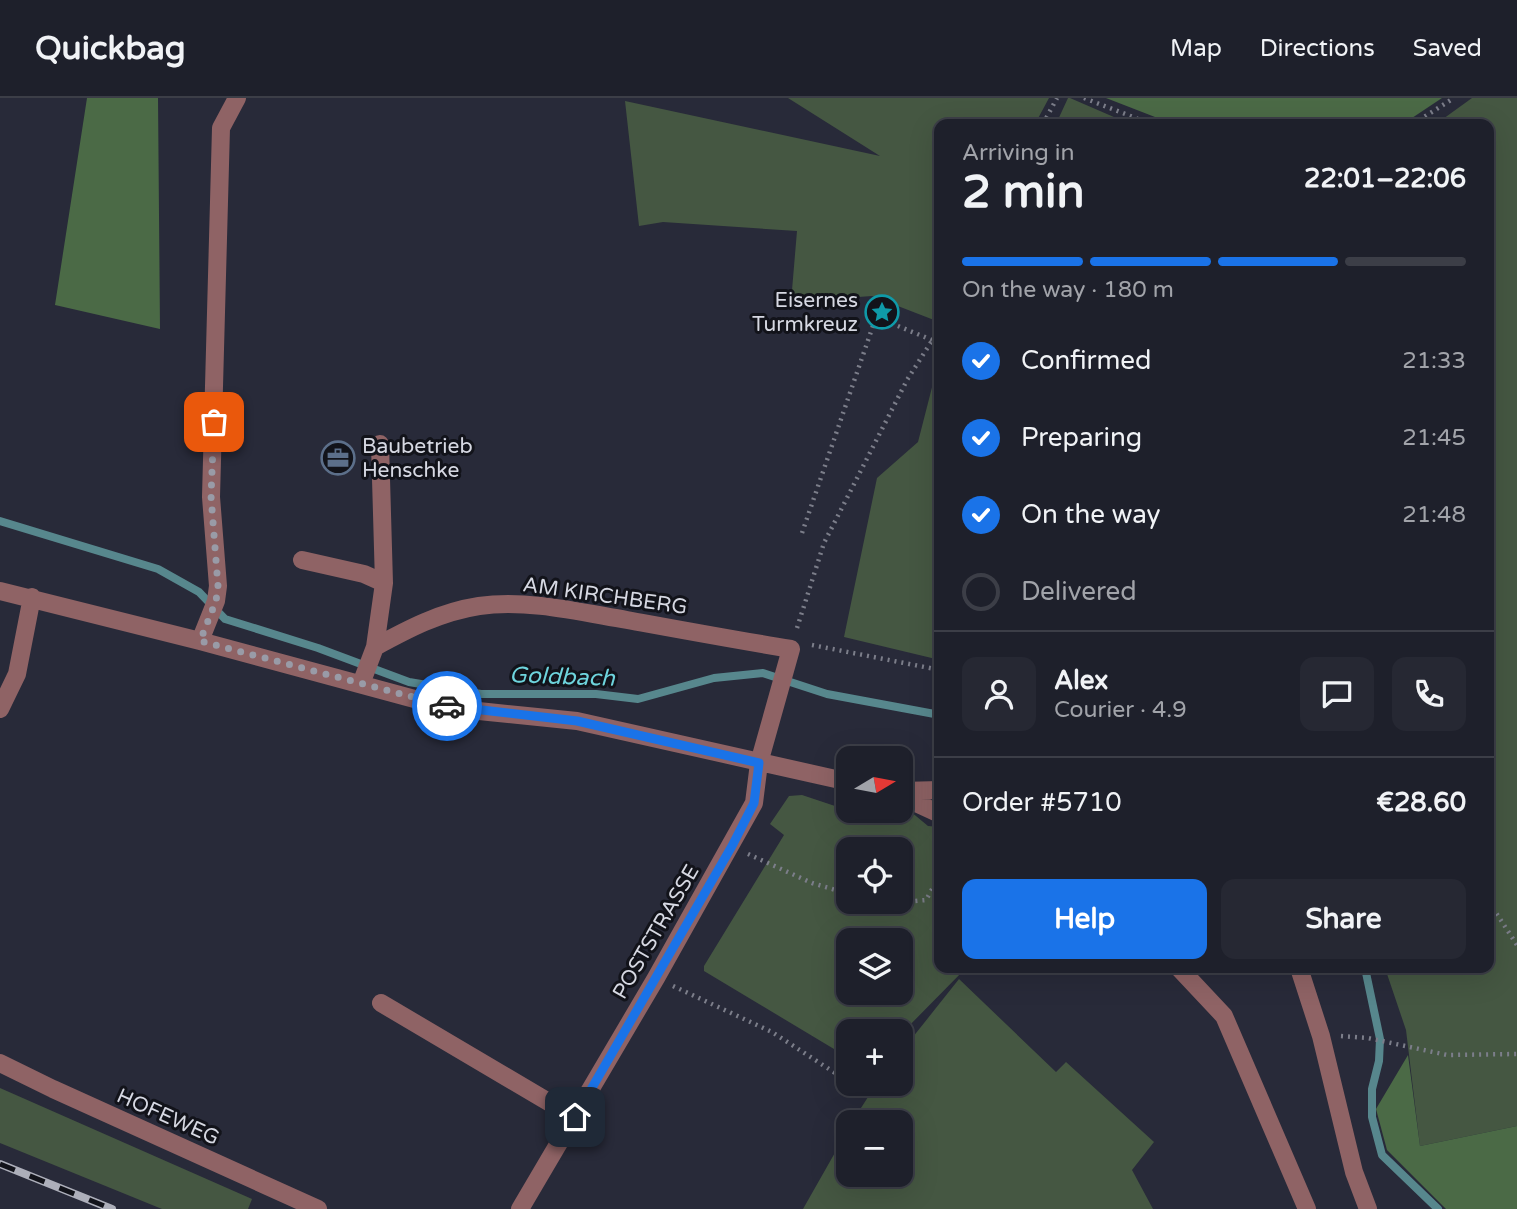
<!DOCTYPE html>
<html lang="en">
<head>
<meta charset="utf-8">
<style>
  body { margin:0; font-family:"Varela Round",sans-serif; background:#262833; color:#f1f3f6; height:100vh; display:flex; flex-direction:column; font-size:26px; white-space:nowrap }
  * { box-sizing:border-box; margin:0 }
  p { font-size:23px; color:#a1a3a9 }
  .icon { flex:none; width:38px; height:38px; fill:none; stroke:currentColor; stroke-width:2; stroke-linecap:round; stroke-linejoin:round }
  .map { position:relative; flex:1; overflow:hidden }
  .side { position:absolute; left:934px; top:21px; width:560px; height:854px; display:flex; flex-direction:column; background:#1e202b; border-radius:14px; box-shadow:0 7px 28px #0002,0 0 0 2px #3c3e47 }
  .side>* { flex:none }
  .needle { width:46px; rotate:80deg }
  .tools { position:absolute; left:836px; top:648px; display:grid; gap:14px }
  .tools a { display:grid; place-items:center; width:77px; height:77px; border-radius:14px; background:#1e202b; box-shadow:0 7px 28px #0002,0 0 0 2px #3c3e47; font-size:35px }
  .pin { position:absolute; display:grid; place-items:center; width:60px; height:60px; color:#fff; margin:-30px; border-radius:14px; box-shadow:0 4px 10px #0006 }
  .courier { position:absolute; display:grid; place-items:center; width:70px; height:70px; margin:-35px; border:5px solid #1a73e8; border-radius:50%; background:#fff; color:#222; box-shadow:0 2px 9px #0007 }
  .overview em { font-style:normal; font-weight:700 }
  .overview div { display:flex; flex-direction:column-reverse }
  .overview { display:flex; align-items:center; justify-content:space-between; height:119px; padding:0 28px }
  h1 { font-size:46px; font-weight:700; line-height:52px }
  .bar { display:grid; grid-template-columns:repeat(4,1fr); gap:10px 7px; align-content:center; height:84px; padding:0 28px }
  .bar i { height:9px; border-radius:5px; background:#3c3e47 }
  .bar .current { background:#1a73e8 }
  .bar p { grid-column:span 4 }
  .line { display:flex; align-items:center; gap:18px; padding:0 28px; border-top:2px solid #3c3e47 }
  .line div { flex:1 }
  .round { display:grid; place-items:center; flex:none; width:74px; height:74px; border-radius:14px; background:#262833 }
  ol { padding:0 28px; list-style:none }
  li { display:flex; align-items:center; gap:21px; height:77px }
  li p { margin-inline-start:auto }
  li .icon { padding:7px; border-radius:50%; background:#1a73e8; color:#fff; stroke-width:4 }
  li:last-child { color:#a1a3a9 }
  li i { width:38px; height:38px; border:4px solid #3c3e47; border-radius:50% }
  .primary-button { display:flex; gap:14px; margin-top:auto; padding:14px 28px }
  .primary-button a { flex:1; height:80px; border-radius:14px; background:#1a73e8; color:#fff; font-size:28px; font-weight:700; line-height:80px; text-align:center }
  .primary-button a+a { background:#262833; color:#f1f3f6 }
  header { display:flex; align-items:center; gap:42px; box-sizing:border-box; height:98px; padding:0 35px; background:#1e202b; border-bottom:2px solid #3c3e47 }
  header strong { font-size:33px }
  nav { display:flex; gap:38px; margin-inline-start:auto; font-size:24px }
  .map>svg:first-child { display:block }
</style>
</head>
<body>
<header>
<strong>Quickbag</strong>
<nav><a>Map</a><a>Directions</a><a>Saved</a></nav>
</header>
<div class="map">
<svg width="1517" height="1111" viewBox="0 0 1517 1111">
  <rect width="100%" height="100%" fill="#282a39"/>
  <path fill="#455742" fill-rule="evenodd" d="M788,0H1049L1035,26H940V211L934,222L872,198L791,204L797,133L663,124L639,128L625,3L880,58Z
    M1068,0H1070L1130,26H1056Z
    M1472,0H1517V1028L1420,1048L1406,932L1385,870H1489V26H1436Z
    M940,258V562L844,539L877,380L918,344Z
    M802,697L835,708H849V712H901V708H904L928,728L940,729V870H966L901,936V933H849V960L704,873V868L784,737L770,726L789,698ZM849,751H901V803H849ZM849,842H901V894H849Z
    M959,881L1056,974L1066,964L1154,1044L1132,1072L1153,1111H803L849,1030V1076H901V1024H852L877,985H901V954Z
    M0,990L252,1101L248,1111H162L0,1045Z"/>
  <path fill="#4b6a46" d="M87,0H158L160,231L55,207Z
    M1106,0H1442L1403,26H1173Z
    M1408,957L1420,1048L1517,1028V1111H1446L1387,1052L1376,1011Z"/>
  <g fill="none" stroke-linecap="round" stroke-linejoin="round">
    <path stroke="#57878d" stroke-width="8" d="M0,423L158,471L199,494L225,521L318,550L409,584L481,596H596L638,601L714,580L763,575L827,596L940,617
      M1365,870L1380,941L1379,963L1372,991V1019L1382,1057L1438,1111"/>
    <path stroke="#7c7e8a" stroke-width="4.5" stroke-dasharray="2 5" stroke-linecap="butt" d="M1084,0L1151,26
      M1043,26L1057,0
      M1413,26L1454,0
      M802,435L876,219L932,242
      M797,530L824,445L907,282L940,230
      M812,547L940,572
      M748,756L812,785L849,796
      M874,803L884,806L926,802L940,777
      M1489,804L1517,847
      M673,888L772,934L849,984
      M1341,938L1368,940L1447,957L1517,956
      M850,985L868,997"/>
    <path stroke="#8f6365" stroke-width="18" d="M302,462L364,476L384,485
      M0,493L200,543L433,606L469,612L577,623L849,684
      M200,543L216,503L218,488L211,399L221,30L237,0
      M375,549L384,485L380,346
      M361,586L375,549C408,531 440,514 479,508C527,501 580,514 627,522C682,532 736,542 791,551L759,665L754,705L656,880L520,1111
      M0,611L17,576L32,499
      M901,693L940,692
      M901,698L940,716
      M1179,870L1224,918L1307,1111
      M1299,870L1321,938L1354,1074L1368,1111
      M381,905L574,1019
      M0,965L53,991L318,1111"/>
    <defs>
      <path id="rail" d="M0,1066L112,1111"/>
    </defs>
    <use href="#rail" stroke="#adafba" stroke-width="8"/>
    <use href="#rail" stroke="#12131a" stroke-width="5" stroke-dasharray="16" stroke-linecap="butt"/>
  </g>
  <g fill="none" stroke-linecap="round" stroke-linejoin="round">
    <path stroke="#999ba7" stroke-width="7" stroke-dasharray="0 12.6" d="M214,324L211,398L218,488L216,503L200,543L447,608"/>
    <path stroke="#1a73e8" stroke-width="9" d="M447,608L577,623L759,665L754,705L732,748L575,1019"/>
  </g>
  <defs>
    <symbol id="sight-ring" viewBox="-11 -11 22 22"><circle r="9.5" fill="#12131a" stroke="#0f9aa8" stroke-width="1.5"/><path d="M0-6L1.8-2.2L6-1.7L2.9 1.2L3.7 5.4L0 3.3L-3.7 5.4L-2.9 1.2L-6-1.7L-1.8-2.2Z" fill="#0f9aa8"/></symbol>
    <symbol id="office-ring" viewBox="-11 -11 22 22"><circle r="9.5" fill="#12131a" stroke="#5c6f8a" stroke-width="1.5"/><path d="M-6-3h4V-5.5h4V-3h4V5H-6ZM-1-4.5V-3h2v-1.5ZM-6 0V1H6V0Z" fill="#5c6f8a"/></symbol>
  </defs>
  <g fill-rule="evenodd">
    <use href="#sight-ring" x="863" y="195" width="38" height="38"/>
    <use href="#office-ring" x="319" y="341" width="38" height="38"/>
  </g>
  <g text-anchor="middle" dominant-baseline="central" stroke-width="6" stroke-linejoin="round" paint-order="stroke">
    <g font-size="21" fill="#d6d8e2" stroke="#12131a" text-anchor="end">
      <text x="858" y="202">Eisernes<tspan x="858" dy="24">Turmkreuz</tspan></text>
      <text x="362" y="348" text-anchor="start">Baubetrieb<tspan x="362" dy="24">Henschke</tspan></text>
    </g>
    <g font-size="21" fill="#d6d8e2" stroke="#12131a">
      <text transform="translate(605 498) rotate(8)">AM KIRCHBERG</text>
      <text transform="translate(656 834) rotate(-60)">POSTSTRASSE</text>
      <text transform="translate(168 1019) rotate(24)">HOFEWEG</text>
    </g>
    <g font-size="23" font-style="italic" fill="#6ed4dd" stroke="#12131a">
      <text transform="translate(562 579) rotate(2)">Goldbach</text>
    </g>
  </g>
</svg>
<div class="tools">
<a><svg class="needle" viewBox="-14 -14 28 28"><path d="M0-13l5 13h-10z" fill="#e53935"/><path d="M0 13l5-13h-10z" fill="#a1a3a9"/></svg></a>
<a><svg class="icon" aria-label="locate" viewBox="0 0 24 24"><circle cx="12" cy="12" r="6"/><path d="M12 2v4M12 18v4M2 12h4M18 12h4"/></svg></a>
<a><svg class="icon" aria-label="layers" viewBox="0 0 24 24"><path d="M12 4l9 5-9 5-9-5zM3 14l9 5 9-5"/></svg></a>
<a>+</a>
<a>−</a>
</div>
<div class="pin" style="left:214px;top:324px;background:#ea580c"><svg class="icon" aria-label="bag" viewBox="0 0 24 24"><path d="M5 8h14l-1 12H6zM9 8a3 3 0 0 1 6 0"/></svg></div>
<div class="pin" style="left:575px;top:1019px;background:#1f2937"><svg class="icon" aria-label="home" viewBox="0 0 24 24"><path d="M3 11l9-7 9 7M6 9v11h12V9"/></svg></div>
<div class="courier" style="left:447px;top:608px"><svg class="icon" aria-label="car" viewBox="0 0 24 24"><path d="M5 17H2v-5l4-1 3-4h7l3 4 3 1v5h-3M9 17h6M6 11h13"/><circle cx="7" cy="17" r="2"/><circle cx="17" cy="17" r="2"/></svg></div>
<section class="side">
<div class="overview"><div><h1>2 min</h1><p>Arriving in</p></div><em>22:01–22:06</em></div>
<div class="bar"><i class="current"></i><i class="current"></i><i class="current"></i><i></i><p>On the way · 180 m</p></div>
<ol>
<li><svg class="icon" aria-label="check" viewBox="0 0 24 24"><path d="M5 12l5 5 9-10"/></svg>Confirmed<p>21:33</p></li>
<li><svg class="icon" aria-label="check" viewBox="0 0 24 24"><path d="M5 12l5 5 9-10"/></svg>Preparing<p>21:45</p></li>
<li><svg class="icon" aria-label="check" viewBox="0 0 24 24"><path d="M5 12l5 5 9-10"/></svg>On the way<p>21:48</p></li>
<li><i></i>Delivered</li>
</ol>
<div class="line" style="height:126px"><a class="round"><svg class="icon" aria-label="person" viewBox="0 0 24 24"><circle cx="12" cy="8" r="4"/><path d="M4 21q1-7 8-7t8 7"/></svg></a><div><b>Alex</b><p>Courier · 4.9</p></div><a class="round"><svg class="icon" aria-label="chat" viewBox="0 0 24 24"><path d="M4 5h16v11H9l-5 4z"/></svg></a><a class="round"><svg class="icon" aria-label="phone" viewBox="0 0 24 24"><path d="M5 4h4l2 5-3 2q2 4 5 5l2-3 5 2v4C11 20 4 13 5 4z"/></svg></a></div>
<div class="line" style="height:91px"><div>Order #5710</div><b>€28.60</b></div>
<div class="primary-button"><a>Help</a><a>Share</a></div>
</section>
</div>
</body>
</html>
